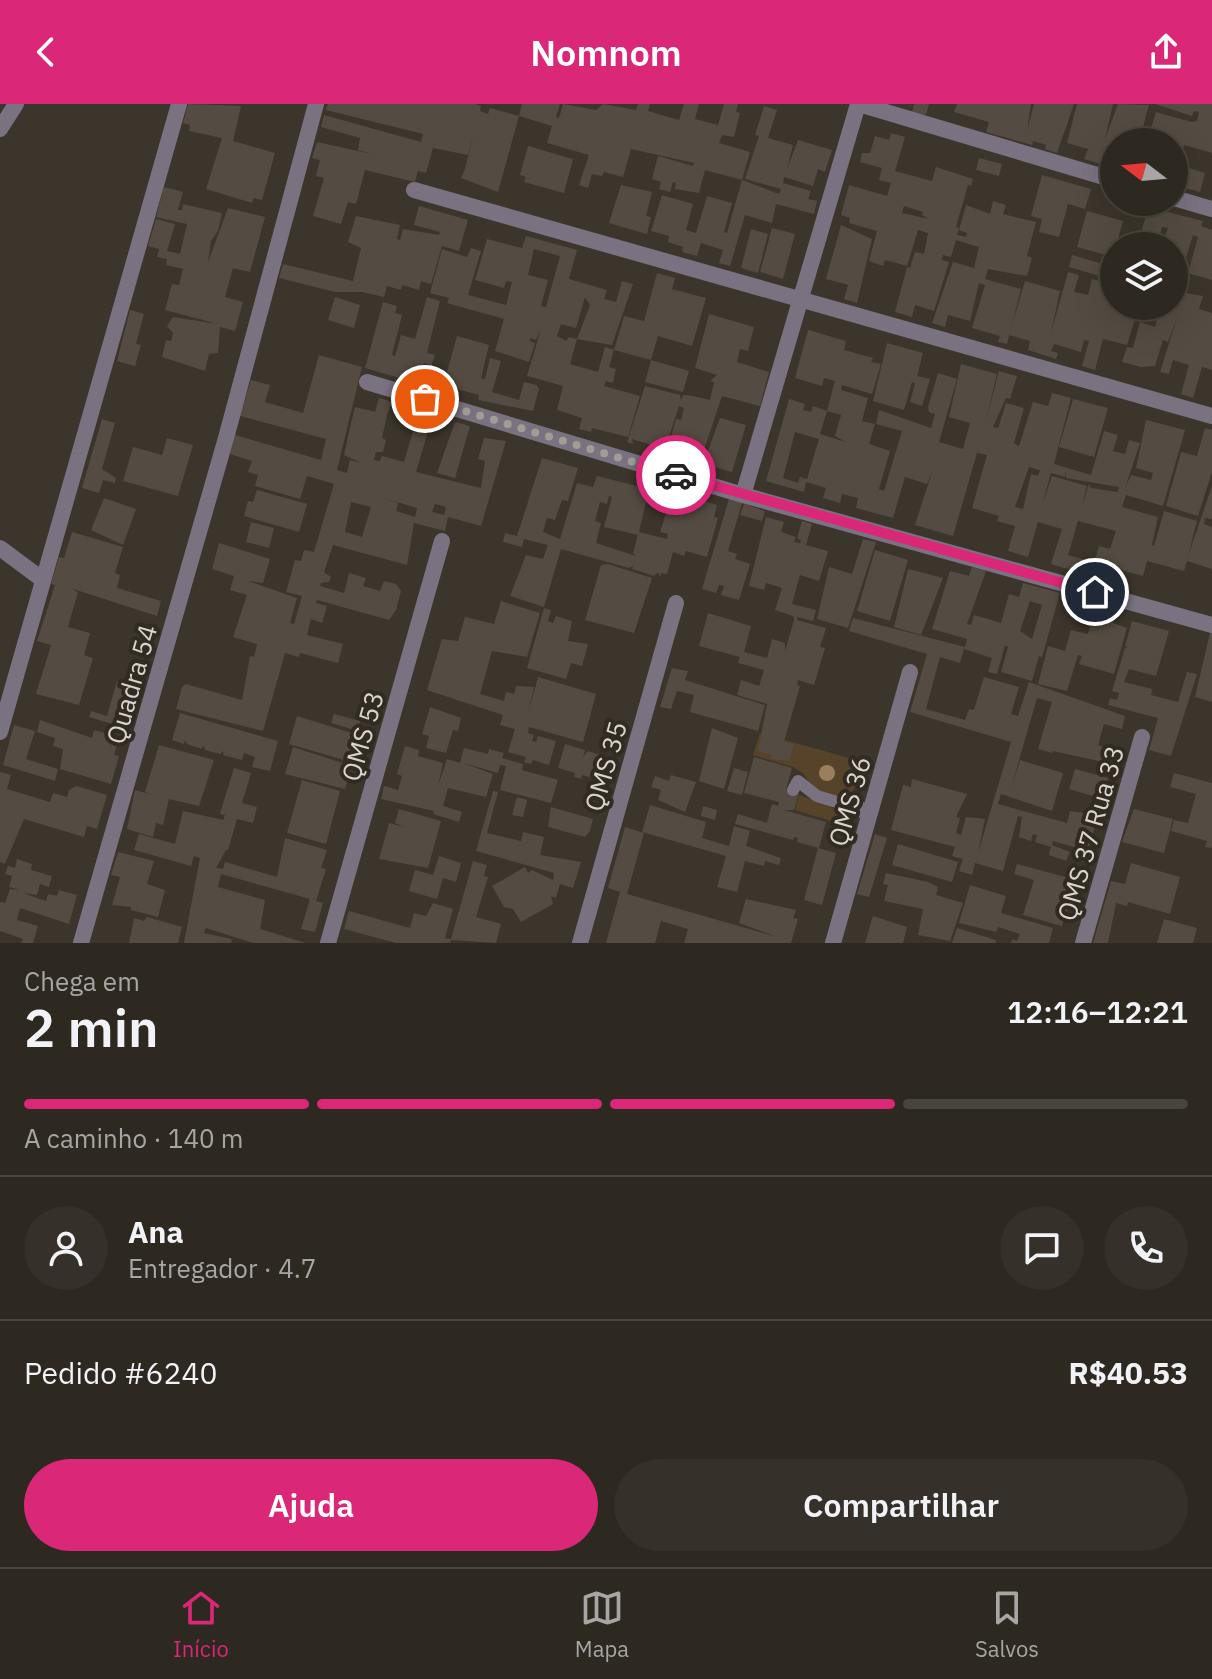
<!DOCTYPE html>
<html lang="pt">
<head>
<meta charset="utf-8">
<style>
  body { margin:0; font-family:"IBM Plex Sans",sans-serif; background:#353029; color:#f1f3f6; height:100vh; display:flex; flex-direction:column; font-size:30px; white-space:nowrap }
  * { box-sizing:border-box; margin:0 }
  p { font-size:26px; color:#a7a6a5 }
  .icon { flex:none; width:44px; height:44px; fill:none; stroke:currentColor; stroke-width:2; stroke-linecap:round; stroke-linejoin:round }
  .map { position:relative; height:839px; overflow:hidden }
  .sheet { display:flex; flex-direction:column; background:#2d2820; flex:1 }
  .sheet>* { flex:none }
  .needle { width:52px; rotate:286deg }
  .tools { position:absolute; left:1100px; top:24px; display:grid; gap:16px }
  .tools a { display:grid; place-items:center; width:88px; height:88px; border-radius:50%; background:#2d2820; box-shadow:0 8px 32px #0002,0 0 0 2px #48443e; font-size:40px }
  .pin { position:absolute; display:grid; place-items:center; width:68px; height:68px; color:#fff; margin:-34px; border:4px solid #fff; border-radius:50%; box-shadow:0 2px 8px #0007 }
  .courier { position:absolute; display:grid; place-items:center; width:80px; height:80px; margin:-40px; border:6px solid #db2777; border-radius:50%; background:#fff; color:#222; box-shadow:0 2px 10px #0007 }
  .summary em { font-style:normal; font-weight:600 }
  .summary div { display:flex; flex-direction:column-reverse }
  .summary { display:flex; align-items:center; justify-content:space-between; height:136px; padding:0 24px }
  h1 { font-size:52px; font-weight:600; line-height:60px }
  .bar { display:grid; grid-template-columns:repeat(4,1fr); gap:12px 8px; align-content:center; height:96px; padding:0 24px }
  .bar i { height:10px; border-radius:6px; background:#48443e }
  .bar .active { background:#db2777 }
  .bar p { grid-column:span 4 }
  .line { display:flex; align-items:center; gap:20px; padding:0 24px; border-top:2px solid #48443e }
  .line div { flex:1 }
  .round { display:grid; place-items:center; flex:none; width:84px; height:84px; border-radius:42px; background:#353029 }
  .cta { display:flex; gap:16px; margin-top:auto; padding:16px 24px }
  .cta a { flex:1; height:92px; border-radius:48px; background:#db2777; color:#fff; font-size:32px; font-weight:600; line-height:92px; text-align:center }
  .cta a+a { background:#353029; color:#f1f3f6 }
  header { display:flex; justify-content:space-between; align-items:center; height:104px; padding:0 24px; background:#db2777; color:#fff; font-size:36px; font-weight:600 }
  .menu { display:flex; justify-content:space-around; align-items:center; height:112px; border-top:2px solid #48443e; background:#2d2820; font-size:22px; color:#a7a6a5 }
  .menu a { display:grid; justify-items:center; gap:4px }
  .menu .active { color:#db2777 }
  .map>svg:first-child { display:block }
</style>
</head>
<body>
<header><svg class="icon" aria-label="back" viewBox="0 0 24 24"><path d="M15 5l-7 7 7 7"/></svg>Nomnom<svg class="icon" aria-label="share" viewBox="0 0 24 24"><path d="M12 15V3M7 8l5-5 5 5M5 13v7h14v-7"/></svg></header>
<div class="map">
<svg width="1212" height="839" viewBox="0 0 1212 839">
  <rect width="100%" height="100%" fill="#3c352b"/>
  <path fill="#56432a" d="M760,629L863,658L852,691L834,695L812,684L804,670L793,663L753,651Z
    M799,691L831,702L842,713L831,717L795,706Z"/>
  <path fill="#544c42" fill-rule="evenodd" d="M188,0L241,2L233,37L275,49L262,96L254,94L252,99L206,85L222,34L189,27L190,21L183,19Z
    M328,0H475L481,2L480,7L488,10L490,4L519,12L498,88L461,74L465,65L474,29L468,51L433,44L426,69L418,67L415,78L365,66L356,100L348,98L341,120L313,112L324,74L316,72L320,56L312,54L317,38L372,50L358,46L360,34L321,23L324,11L421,38L423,30L326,6Z
    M522,0H560L556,13L559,14L563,0L596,6L603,0L636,6L638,0H650L648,7L679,16L684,0H699L695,15L718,21L724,0H738L736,8L740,9L734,33L715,30L722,31L719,39L750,48L742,76L705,66L699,89L675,85L676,79L673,78L670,88L659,85L661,78L652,75L658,52L693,62L694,59L631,45L623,73L604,68L602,72L592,70L588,84L579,81L589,51L547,39L552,22L519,12Z
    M914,0H929L926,11L912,8Z
    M957,0H1031L1027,27L1034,0H1074L1057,49L1045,45L1046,41L1033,37L1032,41L986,28L989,18L954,8Z
    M1077,0H1113L1105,35L1118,0L1149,1L1140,34L1145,38H1114V64L1084,55L1088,45L1067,39Z
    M1155,0H1212V49L1184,41L1179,61L1205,69L1200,88L1174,81V38H1147L1156,8L1191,18L1197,17L1199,8L1194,7L1192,12Z
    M764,2L777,6L768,34L793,41L787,65L798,36L832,46L825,68L818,65L813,82L784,73L783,79L811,87L808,95L817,97L814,110L776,100L772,119L745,111L730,162L719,159L723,146L701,139L697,152L682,148L683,143L668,138L669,132L651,127L662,91L693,100L686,126L696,129L707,92L732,99L724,128L727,129L742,76L779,90L781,85L745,75L759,32L755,31Z
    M891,29L905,33L895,67L932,77L936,63L973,75L971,82L968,81L956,123L959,124L957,131L966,133L967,129L959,126L966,101L990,110L993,97L1006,101L1003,110L1036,118L1027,152L1032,154L1027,172L988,165L985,175L1021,185L1007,240L998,238L1000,232L972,224L985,181L979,179L970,217L948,211L945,223L932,219L953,158L974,164L979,143L956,136L951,153L943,151L942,156L949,158L934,207L915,201L912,213L895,208L907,163L910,164L915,148L924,150L928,129L918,126L907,162L885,156L883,162L869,157L877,127L849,119L850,114L841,111L849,81L887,92L891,79L879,76L882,64L860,58L862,49H870L875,32L889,36ZM904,102L923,108L922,111L929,115L902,109Z
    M528,42L573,55L564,89L524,78L526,73L520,71Z
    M979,54L1002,60L999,72L976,66Z
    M1042,71L1091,85L1085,105L1068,100L1059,133L1039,128L1042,115L1031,112Z
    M621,81L652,88L646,112L651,113L647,130L609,119Z
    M164,83L183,88L178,106H182L183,100L222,109L218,127L211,137L208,158L228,104L265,113L250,168L233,164L225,193L243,198L235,227L220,223L218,249L209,250L205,267L162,253L166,236L171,237L173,229L167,222L173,213L218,220L165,206L172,180L179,181L183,165L166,161L167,155L157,153L159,145L148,142L156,115L175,120L167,147L180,150L187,120L156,113Z
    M1128,98L1203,117L1201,122L1212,126V176L1188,169L1198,133L1193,131L1180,173L1174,171V142H1162L1168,124L1162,123L1158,138L1140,132L1146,112L1126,106Z
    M419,102L468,116L459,147L442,142L431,180L421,177L419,186L402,181L401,186L387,182L384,193L362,188H335L279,174L283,160L353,177L361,144L348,138L356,112L400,121L397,135L400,136L403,125L439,131L440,128L414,121Z
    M1087,107L1123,117L1113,153L1077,143Z
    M841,121L872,135L857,199L844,195L848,181L826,175Z
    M772,124L795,130L783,175L760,168Z
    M751,125L768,130L758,169L741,164Z
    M526,132L577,146L569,175L607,186L604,195L616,198L622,177L633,180L612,241L577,235L590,201L585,193L576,224L561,220L557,232L566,237L569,233L577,235L570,260L598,268L605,243L614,246L609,263L616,265L613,279L606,277L604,282L640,292L628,333L592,324L591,328L579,325L582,314L557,306L563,282L527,272L541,225L536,236L530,234V237L535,239L529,258L495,247L504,215L447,199L449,194L430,189L442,145L467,153L471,144L481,147L468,191L506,201L512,178L506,177L504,184L475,176L487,135L522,144ZM534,145L560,152L546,203L541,202L548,176L528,171Z
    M1121,132L1140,137L1145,142H1119Z
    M1072,151L1110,162L1107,174L1069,163Z
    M1068,168L1079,171L1074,188L1088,191L1092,175L1114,181V202H1139L1127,241L1103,235L1095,266L1082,262L1089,237L1084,236L1081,248L1054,240L1051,247L1058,249L1056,255L1028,246L1030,237L1009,231L1025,177L1060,187L1051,229Z
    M657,169L675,174L672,185L706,194L692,242L658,232L651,256L689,267L683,288L645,278L651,256L614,246L624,212L644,217Z
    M1174,187L1203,192L1199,205L1212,209V266L1202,263L1193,294L1181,290L1189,261L1173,256L1169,270L1160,268L1177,214L1168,238L1163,236L1155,262L1141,263L1122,258L1127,243L1133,244L1140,218L1155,223L1161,202H1174Z
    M335,193L360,201L354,224L328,216Z
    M427,193L440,197L427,249L435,251L431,262L424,259L420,270L406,266L403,275L365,264L383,198L397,202L395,209L402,211L392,251L395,252L401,231L415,235Z
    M130,206L144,210L136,240L141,241L135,262L117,257Z
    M709,210L754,223L748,247L740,245L737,258L769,268L760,302L722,292L702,352L668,343L676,315L681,316L684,304L679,302L665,345L632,335L633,340L627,338L645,282L680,291L681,296L683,291H688L710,296L714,278L710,277L717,271L695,264Z
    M808,226L846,237L844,246L873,254L871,258L881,260L872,290L842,281L841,286L868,294L862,317L875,320L869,340L890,347L879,385L884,387L902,327L876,320L879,306L931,324L935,310L929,308L928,303L938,269L957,275L939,338L963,345L970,319L949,313L961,260L997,270L985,321L999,267L1017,272L1010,295L1006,294L993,323L998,324L1006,299L1024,304L1014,339L1019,342L1033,298L1048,302L1052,289L1071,294L1054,360L1091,371L1104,327L1118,331L1113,347L1125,350L1129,336L1140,339L1125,384L1131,371L1151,376L1153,369L1136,364L1146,316L1185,326L1163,402L1126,391L1122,403L1158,413L1152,441L1154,442L1164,407L1197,417L1188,452L1212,382V415L1205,414L1204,420L1212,423V465L1187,457L1184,467L1147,457L1143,472L1106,462L1103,473L1064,464L1051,460L1062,425L1038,418L1028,453L1008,447L1015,422L997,417L999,412L972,404L987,351L977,349L953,432L915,421L933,365L927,380L905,373L893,414L856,404L858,394L842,390L840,399L823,394L826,384L813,380L806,378L804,388L766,377L789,295L805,300L803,306L811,308L813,302L827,307L833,284L835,277L824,274L822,282L795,274ZM827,307L841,311L835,332L846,338L820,330ZM795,328L819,335L807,375L800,373L798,379L783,374ZM1029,363L1040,366L1038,372L1031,370L1023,405L1015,403ZM1066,367V374L1119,383L1118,388L1091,384L1089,380L1082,402L1087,382L1052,372L1042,401L1051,369L1065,373ZM1078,417L1116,427L1110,445L1099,442L1094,458L1068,451Z
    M457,232L489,241L481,274L485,275L490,254L501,257L492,288L519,296L524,278L537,281L539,285L533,307L478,296L479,291L442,281L441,285L429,282L432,271L445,275Z
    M887,239L923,249L917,272L930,275L922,302L910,298L915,279L912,278L904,306L873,297Z
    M319,251L362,263L337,366L347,369L350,356L361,359L344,351L351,319L355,303L375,308L379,294L397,299L396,302L391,300L387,311L382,334L386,336L383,348H376L374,356L380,357L382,352L404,358L419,307L433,311L416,368L481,384L485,357L478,355L484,334L506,337L481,422L448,413L445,427L414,419L407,461L333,441L324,468L331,473L329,478L321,479L320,482L344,489L349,469L366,474L363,482L380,487L384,477L396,480L401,487L396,506L389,516L317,496L316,499L327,502L322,519L311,515L307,531L343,540L338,559L300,549L299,553L285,549L263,627L176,605L182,583L186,580L242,596L250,552L254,553L257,540L233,533L247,491L230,486L234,472L212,465L219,439L270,455L263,479L248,477L297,494L290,519L294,520L302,492L286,488L295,456L301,457L304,446L314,448L334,380L307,372L300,395L255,382L258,371L248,368L252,357L230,350L235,331L321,356L326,335L240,312L251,276L270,281L265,298L303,309ZM380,393L417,404L415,413L396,407L398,399ZM351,398L371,403L362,433L345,428ZM435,400L446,403L444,411L432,408Z
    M1073,295L1108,304L1094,353L1059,343Z
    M720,314L746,321L732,368L703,360Z
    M102,315L115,319L102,365L116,374L115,379L103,376L99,389L82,384Z
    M455,318L470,322L455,374L437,369Z
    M1205,324L1212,326V368L1198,412L1166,402L1181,348L1197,352Z
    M167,334L193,341L178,392L123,377L133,343L162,351Z
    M542,354L578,364L568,397L562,396L555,416L547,414L543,428L560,435L577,379L593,383L597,372L649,385L639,428L667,435L668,430L660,428L672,392L664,390L667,378L692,386L690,393L717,401L714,413L718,414L707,453L686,447L684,452L673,448L667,470L661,469L660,473L658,468L654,472L632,465L633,462L629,464L561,445L544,503L510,492L526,451L543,455L548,441L524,435L522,443L503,438L505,429L517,432ZM609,392L612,393L604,423L638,431L633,449L636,452L596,439L601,419L595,417L600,398L607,400Z
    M257,386L307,400L299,428L244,412L248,397L253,398Z
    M104,394L136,405L123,441L91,426Z
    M729,395L742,399L728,447L737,450L735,455L750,460L739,496L721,491L724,482L719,481L716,489L702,485Z
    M744,400L765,407L762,417L740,411Z
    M766,413L784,418L781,428L796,433L794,438L800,439L801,436L797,434L802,417L812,420L806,441L828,447L819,477L800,471L792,500L816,506L813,517L797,513V516L826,524L820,543L825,544L814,581L798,576L797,581L800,582L784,638L794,640L789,657L771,655L772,651L758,647L767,600L737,591L741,576L759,582L764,566L738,559L740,553L699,542L708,509L751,522L744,548L767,554L772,535L785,539V547L794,516L793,512L775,506L782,484L766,479L764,486L749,482Z
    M251,418L274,424L269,444L246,438Z
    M72,428L123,443L115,469L120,471L117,484L161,497L157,512L70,484L78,488L68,523L90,529L84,551L93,554L79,601L36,590L51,541L37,537L55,481L51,480L59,453L64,454Z
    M863,435L876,438L848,524L817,515L829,463L852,470Z
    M875,446L908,456L890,517L857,507Z
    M608,460L652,474L634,529L585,516L601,461Z
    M972,463L986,467L967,520L971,521L974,511L1001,519L1009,490L1019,493L1023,479L1060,489L1042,553L1039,552L1032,577L1001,568L1008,543L1005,541L997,570L988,568L992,554L964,545L960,559L940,553L926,605L965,616L969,605L974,606L984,573L1019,583L1011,610L1018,612L1029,578L1125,612L1122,625L1104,620L1098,641L1115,647L1112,660L1053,647L1052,649L1038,645L1052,598L1037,594L1011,684L1020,656L1063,669L1052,707L1001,690L998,700L1067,719L1070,707L1098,711L1088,747L1053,737L1052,741L1070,748L1066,757L1049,751L1051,743L1035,738L1037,731L1033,730L1031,737L1019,733L1022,713L1018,712L1003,767L975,759L972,771L959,767L963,755L952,752L955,743L891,726L903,681L911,683L912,675L967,690L956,713L960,714L956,729L961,731L966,713L985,715L978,749L1011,638L910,608L927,550L849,527L853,514L965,543L967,535L932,525L950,467L969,472ZM1030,497L1042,501L1032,535L1020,527Z
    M908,465L943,474L921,531L894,523Z
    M501,497L540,509L527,553L492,547L480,590L504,597L506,588L514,590L516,582L534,583L529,606L538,573L596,590L583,638L529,623L528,629L534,631L532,637L536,638L538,632L556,637L549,661L533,656L531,660L524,658L526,653L508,648L515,625L500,621L503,611L427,586L442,535L458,537L465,513L494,520Z
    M1097,498L1117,503L1113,519L1127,524L1114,570L1079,560L1082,552L1078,551L1067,587L1038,580L1048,542L1065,547L1071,526L1088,530Z
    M544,504L551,506L548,517L553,519L556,512L572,517L568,537L588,540L582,562L571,559L566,575L527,564Z
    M1132,517L1169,527L1156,572L1129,565L1124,578L1152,585L1151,591L1178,598L1187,568L1197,570L1171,652L1149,646L1158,614L1108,601L1110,594L1117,596L1119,589L1112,587L1125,544L1128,543L1125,542Z
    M1210,529H1212V598L1195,593Z
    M672,564L688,567L685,576L765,601L758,627L690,608L694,591L677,587L671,605L660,603Z
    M117,577L137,583L125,624L89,613L91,607L107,612Z
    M430,603L461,614L458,627L453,626L446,649L426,644L429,632L422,630Z
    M180,609L278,637L270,667L252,663L255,653L244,649L242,656L223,651L224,647L220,650L205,646L203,641L202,645L187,640L185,636L184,640L172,636Z
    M334,610L360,617L358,627L331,619Z
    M297,612L358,631L351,658L289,640Z
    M40,616L92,634L94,626L119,633L114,651L119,652L111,680L60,665L63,645L53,642L55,634L37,628Z
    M14,621L35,627L26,655L58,665L55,677L3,661Z
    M712,624L738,634L724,685L699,677Z
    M565,640L585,646L583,653L588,647L607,653L600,676L582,671L581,675L574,673L575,669L558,664Z
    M159,641L214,656L199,702L169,695L163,721L156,719L153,733L127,725L135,686L153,691L145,688Z
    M405,642L419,646L418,652L443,659L438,682L447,655L460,659L464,644L488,650L489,645L504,649L502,654L523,660L522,666L558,676L551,699L500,686L506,662L500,661L498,669L463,659L493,670L486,693L448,684L443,702L462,708L459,718L433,710L434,707L381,695L384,682L398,686L402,672L397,670Z
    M293,643L352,662L345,685L285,670Z
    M754,653L792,664L786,685L799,689L794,706H784L826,718L819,744L797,738L798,734L794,733L793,736L735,720L738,710L767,719L772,700L778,702L779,698L744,689Z
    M234,664L251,669L242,699L257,703L253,719L237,715L228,746H226L216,764L223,765L225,758L277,773L285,734L327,746L321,764L326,765L316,797L323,799L315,828L301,825L310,795L221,770L218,783L265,796L260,825L306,839H253L206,824L204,829L232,835L231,839H184L200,754L194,752L191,762L134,746L139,730L175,740L183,707L223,716L225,711L220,710Z
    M734,664L748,668L742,691L727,687Z
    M1075,665L1108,674L1103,695L1069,685Z
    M0,668L11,671L7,685L50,698L53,689L67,693L69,686L76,682L107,691L97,725L87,722L84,733L24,715L5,760L0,758Z
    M1174,669L1212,679V744L1205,743L1207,737L1171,727L1174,716L1188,719L1196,690L1170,683Z
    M671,671L696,678L685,708L658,696L661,686L651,683L655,672L669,677Z
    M302,676L340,687L326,740L287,729Z
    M493,687L498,688L487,729L521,737L523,728L544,733L540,751L581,758L573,784L560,780L556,794L551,792L553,800L521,818L513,805L504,803L492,782L525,763L528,769L532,766L553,776L554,769L476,747Z
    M517,693L527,696L523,713L512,711Z
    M650,701L706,718L702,734L729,742L734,722L750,727L746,742L781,754L779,761L765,757L764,762L745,757L737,788L717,783L726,752L642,728Z
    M703,702L717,706L715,716L701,712Z
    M551,703L593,715L590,727L585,733L548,723Z
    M399,705L441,717L428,764L379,755L389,719L404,723L395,719Z
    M1134,705L1173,715L1164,749L1122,738Z
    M625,723L644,729L627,790L777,833L739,819L746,795L796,806L793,814L798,815L791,839H684L688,825L661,817L655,839H606L620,788L608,784Z
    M875,730L887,734L869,793L857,790Z
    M898,740L958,758L952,778L892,761Z
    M818,744L836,749L822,801L804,796Z
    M118,748L154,757L147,780L165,786L158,813L131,806V803L112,801L120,773L111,771Z
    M439,752L461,759L456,778L443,774L437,795L409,787L415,766L433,771Z
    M17,755L32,760L31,766L52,772L49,783L40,780L37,791L23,789L46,797L48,790L57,792L59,786L77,791L69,820L20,804L17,816L38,822L33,839H21L23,835L0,827V798L5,799L10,785L20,786L9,783L12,772L5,770L8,762L15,764Z
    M473,757L487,761L484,772L488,773L476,813L501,820L496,839L451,836L450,839H396L344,825L349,807L410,824L414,809L426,812L433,799L453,805L445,834L451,835Z
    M1131,759L1180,773L1170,810L1128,798L1127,802L1116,799L1108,839H1093L1111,777L1125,780Z
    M1017,760L1080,777L1077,788L1073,787L1062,822L1023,811L1034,776L1014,770Z
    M886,769L928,778L938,783L936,791L963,799L950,837L918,831L923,805L884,797L888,781L883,780Z
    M970,781L1006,792L1001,809L1053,824L1049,839H1011L1012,835L1017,837L1020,830L998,823L996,828L959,819Z
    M873,812L907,823L903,839H865Z
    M147,813L182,823L178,839H129L134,814L144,817Z
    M1164,815L1197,824L1193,839H1157Z
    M957,824L996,836V839H952Z"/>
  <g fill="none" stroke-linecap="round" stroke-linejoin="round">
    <path stroke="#7a7281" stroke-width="12" d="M793,686L798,677L817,692L850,702"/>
    <path stroke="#7a7281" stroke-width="16" d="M859,0L1114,76
      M0,25L16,0
      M414,86L1212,312
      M1174,94L1212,105
      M367,278L743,391L1212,521
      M743,391L858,0
      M0,444L43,476
      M0,628L179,0
      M850,702L870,709
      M81,839L226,334L316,0
      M328,839L442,437
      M580,839L676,499
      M833,839L910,568
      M1083,839L1142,633"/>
  </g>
  <circle fill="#9a7f5e" cx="827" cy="669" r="8"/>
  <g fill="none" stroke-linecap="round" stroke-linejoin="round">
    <path stroke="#a29c95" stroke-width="8" stroke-dasharray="0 14.4" d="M425,295L676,371"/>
    <path stroke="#db2777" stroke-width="10" d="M676,371L1095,488"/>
  </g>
  <g text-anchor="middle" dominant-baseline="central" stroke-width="8" stroke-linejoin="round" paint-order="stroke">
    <g font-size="26" fill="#d9d4ce" stroke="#322b22">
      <text transform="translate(131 580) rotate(-74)">Quadra 54</text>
      <text transform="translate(362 632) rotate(-74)">QMS 53</text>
      <text transform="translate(605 662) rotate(-74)">QMS 35</text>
      <text transform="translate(849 697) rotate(-74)">QMS 36</text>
      <text transform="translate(1090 729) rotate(-74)">QMS 37 Rua 33</text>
    </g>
  </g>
</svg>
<div class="tools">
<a><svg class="needle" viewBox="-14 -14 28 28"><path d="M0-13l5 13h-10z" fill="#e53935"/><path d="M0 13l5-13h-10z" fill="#a7a6a5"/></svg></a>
<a><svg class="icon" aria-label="layers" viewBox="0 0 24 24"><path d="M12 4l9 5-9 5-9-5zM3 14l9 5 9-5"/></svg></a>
</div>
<div class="pin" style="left:425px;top:295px;background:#ea580c"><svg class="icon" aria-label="bag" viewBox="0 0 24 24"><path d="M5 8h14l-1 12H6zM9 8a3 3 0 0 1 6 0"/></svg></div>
<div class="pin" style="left:1095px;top:488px;background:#1f2937"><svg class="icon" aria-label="home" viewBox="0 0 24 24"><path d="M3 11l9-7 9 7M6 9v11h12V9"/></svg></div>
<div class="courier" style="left:676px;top:371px"><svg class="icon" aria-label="car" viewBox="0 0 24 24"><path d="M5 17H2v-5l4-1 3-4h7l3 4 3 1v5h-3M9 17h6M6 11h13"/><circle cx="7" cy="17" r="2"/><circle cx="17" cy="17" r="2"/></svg></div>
</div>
<section class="sheet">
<div class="summary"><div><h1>2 min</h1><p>Chega em</p></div><em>12:16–12:21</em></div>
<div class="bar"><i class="active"></i><i class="active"></i><i class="active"></i><i></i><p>A caminho · 140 m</p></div>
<div class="line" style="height:144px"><a class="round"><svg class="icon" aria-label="person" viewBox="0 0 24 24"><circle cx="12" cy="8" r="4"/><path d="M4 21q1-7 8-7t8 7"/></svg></a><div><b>Ana</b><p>Entregador · 4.7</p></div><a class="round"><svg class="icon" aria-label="chat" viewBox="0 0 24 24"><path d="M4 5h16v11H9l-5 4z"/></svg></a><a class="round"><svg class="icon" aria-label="phone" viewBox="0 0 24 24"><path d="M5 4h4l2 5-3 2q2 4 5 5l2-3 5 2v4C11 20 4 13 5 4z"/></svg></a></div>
<div class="line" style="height:104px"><div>Pedido #6240</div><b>R$40.53</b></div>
<div class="cta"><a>Ajuda</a><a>Compartilhar</a></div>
</section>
<nav class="menu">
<a class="active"><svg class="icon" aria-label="home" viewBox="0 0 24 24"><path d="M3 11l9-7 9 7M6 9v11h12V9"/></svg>Início</a>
<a><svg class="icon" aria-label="map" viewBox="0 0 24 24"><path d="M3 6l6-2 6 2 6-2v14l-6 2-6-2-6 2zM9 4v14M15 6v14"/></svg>Mapa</a>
<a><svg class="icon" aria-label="saved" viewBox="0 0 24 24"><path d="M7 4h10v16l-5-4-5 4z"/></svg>Salvos</a>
</nav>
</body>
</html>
